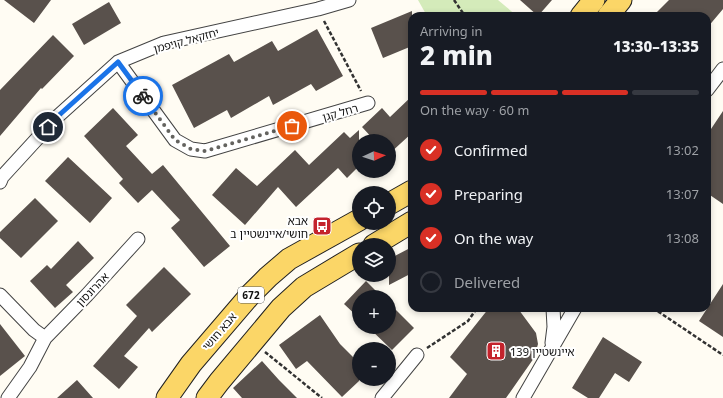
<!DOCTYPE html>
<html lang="en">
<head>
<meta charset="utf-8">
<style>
  body { margin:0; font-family:Georgia,"Noto Sans Hebrew",serif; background:#242831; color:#f1f3f6; height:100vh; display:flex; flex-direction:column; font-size:15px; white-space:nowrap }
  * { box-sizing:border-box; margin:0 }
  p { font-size:13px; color:#9ea1a6 }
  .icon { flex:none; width:22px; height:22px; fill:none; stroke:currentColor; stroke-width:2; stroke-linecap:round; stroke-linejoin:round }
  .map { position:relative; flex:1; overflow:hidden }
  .sheet { position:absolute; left:408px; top:12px; width:303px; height:300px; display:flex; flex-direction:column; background:#171b24; border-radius:12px; box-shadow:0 2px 6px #0003 }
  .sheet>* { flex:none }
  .needle { width:26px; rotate:87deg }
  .buttons { position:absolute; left:352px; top:134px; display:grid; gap:8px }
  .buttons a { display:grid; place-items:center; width:44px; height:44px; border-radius:50%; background:#171b24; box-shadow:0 2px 6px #0003; font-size:20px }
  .pin { position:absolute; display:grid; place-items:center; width:34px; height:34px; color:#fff; margin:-17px; border:2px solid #fff; border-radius:50%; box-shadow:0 1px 4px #0007 }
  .courier { position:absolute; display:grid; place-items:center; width:40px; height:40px; margin:-20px; border:3px solid #1a73e8; border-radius:50%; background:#fff; color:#222; box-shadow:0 1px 5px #0007 }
  .head em { font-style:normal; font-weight:800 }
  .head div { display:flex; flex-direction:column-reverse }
  .head { display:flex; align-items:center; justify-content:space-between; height:68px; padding:0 12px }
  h1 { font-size:26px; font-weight:800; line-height:30px }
  .bar { display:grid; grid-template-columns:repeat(4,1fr); gap:6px 4px; align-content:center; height:48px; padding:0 12px }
  .bar i { height:5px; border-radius:3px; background:#363941 }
  .bar .selected { background:#d93025 }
  .bar p { grid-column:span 4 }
  ol { padding:0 12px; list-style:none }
  li { display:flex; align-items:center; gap:12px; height:44px }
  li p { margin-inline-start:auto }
  li .icon { padding:4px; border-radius:50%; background:#d93025; color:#fff; stroke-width:4 }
  li:last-child { color:#9ea1a6 }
  li i { width:22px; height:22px; border:2px solid #363941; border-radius:50% }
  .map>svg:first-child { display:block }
</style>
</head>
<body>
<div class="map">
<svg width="723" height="398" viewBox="0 0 723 398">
  <rect width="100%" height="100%" fill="#fffcf3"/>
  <path fill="#d4ebba" d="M418,0H498L517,16H427Z"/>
  <path fill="#59514c" d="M4,0H51L34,23Z
    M520,0H552L538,16Z
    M669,0H723V9L707,28V16H653Z
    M109,2L121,23L84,45L72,24Z
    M412,11V46L383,58L371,28Z
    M317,29L343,76L316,91L311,84L273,105L269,96L231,118L227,110L194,128L172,85L229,54L234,62L272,41L278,51Z
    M53,35L74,56L42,89L41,88L0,136V90Z
    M412,96V133L389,154V141H375L362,127L382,108L390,117Z
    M113,108L138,135L126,146L152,174L163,165L230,246L204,267L171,228L180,220L152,190L138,203L119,183L123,179L84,136Z
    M723,111V204L707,193V135Z
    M359,130V166L347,178L338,168L296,207L278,187L245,225L212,195L236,168L257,186L295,150L309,165L344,132L350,138Z
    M68,157L112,198L90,223L45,181Z
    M35,198L58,221L21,258L0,238V232Z
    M78,241L94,258L66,285L73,292L55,308L30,281L47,265L51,269Z
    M412,247V273L389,285V259Z
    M164,267L191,294L152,332L149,328L124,356L138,367L119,389L93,366L137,316L126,305Z
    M366,281L382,297H359V318L344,304Z
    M723,284V337L699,321Z
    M389,303L414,328L392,350L368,327H389Z
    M489,308H516L519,310L536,333L538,344L534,358L506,398H449L467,374L450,357Z
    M320,315L340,344L359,363V381L342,397L307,361L296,369L279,345Z
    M0,324L25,356L0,376Z
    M603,337L642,362L629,382L615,373L599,398H588L572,388Z
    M262,361L279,380L297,398H242L233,388Z
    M77,380L93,398H57Z"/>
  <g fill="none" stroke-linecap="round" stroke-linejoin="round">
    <defs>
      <path id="street" d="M118,62L175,140L191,149L205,151L368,103
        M707,90L723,69
        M0,182L2,177L57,117L118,62L164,43L318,9L349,0
        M0,295L34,330L45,338
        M552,343L554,327L553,308
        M8,398L30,367L45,338L87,295L138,239
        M382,398L417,355
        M523,398L575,308"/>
      <path id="primary" d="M581,16L594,0
        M608,16L621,0
        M389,204L412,191
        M374,245L412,222
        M167,398L191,364L251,294L268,277L289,259L359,220
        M207,398L219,382L281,308L304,287L359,254"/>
    </defs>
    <use href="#street" stroke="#434343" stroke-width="15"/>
    <use href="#primary" stroke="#212121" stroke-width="23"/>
    <path stroke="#323232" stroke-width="2.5" stroke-dasharray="4 2" stroke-linecap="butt" d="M454,0L465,16
      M324,21L361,91
      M653,308L723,355
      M427,348L468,321L477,308
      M265,352L322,398"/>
    <use href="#street" stroke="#fff" stroke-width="13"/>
    <use href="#primary" stroke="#fbd667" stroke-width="21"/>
  </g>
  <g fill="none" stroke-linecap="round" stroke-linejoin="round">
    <path stroke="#64635f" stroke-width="4" stroke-dasharray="0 7.2" d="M143,96L175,140L191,149L205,151L292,126"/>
    <path stroke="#1a73e8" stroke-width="5" d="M48,127L57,117L118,62L143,96"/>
  </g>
  <defs>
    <symbol id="bus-square" viewBox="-11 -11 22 22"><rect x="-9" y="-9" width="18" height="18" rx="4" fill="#c4232c" stroke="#fff"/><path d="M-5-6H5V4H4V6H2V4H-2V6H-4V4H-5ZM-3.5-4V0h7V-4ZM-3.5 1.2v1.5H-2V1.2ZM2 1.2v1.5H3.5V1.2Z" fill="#fff"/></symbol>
    <symbol id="building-square" viewBox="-11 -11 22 22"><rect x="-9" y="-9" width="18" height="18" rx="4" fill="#c4232c" stroke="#fff"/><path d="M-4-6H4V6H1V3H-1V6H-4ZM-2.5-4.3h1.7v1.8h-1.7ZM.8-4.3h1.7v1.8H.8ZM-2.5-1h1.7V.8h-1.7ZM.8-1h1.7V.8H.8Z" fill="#fff"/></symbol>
  </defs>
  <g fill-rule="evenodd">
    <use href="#bus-square" x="311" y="215" width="22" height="22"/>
    <use href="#building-square" x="485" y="340" width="22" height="22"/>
  </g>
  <g text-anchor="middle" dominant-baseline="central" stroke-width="4" stroke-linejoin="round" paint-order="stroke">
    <rect fill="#fff" stroke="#585858" stroke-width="1" x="238" y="287" width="26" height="16" rx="3"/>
    <g font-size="10" font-weight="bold" fill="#101010">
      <text x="251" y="295">672</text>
    </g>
    <g font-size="11" fill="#101010" stroke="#fff">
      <text transform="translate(186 40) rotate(-15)">יחזקאל קויפמן</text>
      <text transform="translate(340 112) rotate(-16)">רחל קגן</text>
      <text transform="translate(92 289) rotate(-46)">אהרונסון</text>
      <text transform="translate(219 331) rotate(-49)">אבא חושי</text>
    </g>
    <g font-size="11" fill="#101010" stroke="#fff" text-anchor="end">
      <text x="308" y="220">אבא<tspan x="308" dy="13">חושי/איינשטיין ב</tspan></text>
      <text x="510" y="351" text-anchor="start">איינשטיין 139</text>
    </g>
  </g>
</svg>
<div class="buttons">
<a><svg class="needle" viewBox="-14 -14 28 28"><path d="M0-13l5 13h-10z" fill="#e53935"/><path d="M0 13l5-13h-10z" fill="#9ea1a6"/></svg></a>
<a><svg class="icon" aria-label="locate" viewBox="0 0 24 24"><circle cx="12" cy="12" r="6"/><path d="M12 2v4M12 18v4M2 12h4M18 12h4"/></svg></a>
<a><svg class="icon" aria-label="layers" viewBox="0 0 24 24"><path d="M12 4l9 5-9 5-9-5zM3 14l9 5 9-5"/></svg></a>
<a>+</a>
<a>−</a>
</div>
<div class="pin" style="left:292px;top:126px;background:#ea580c"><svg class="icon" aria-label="bag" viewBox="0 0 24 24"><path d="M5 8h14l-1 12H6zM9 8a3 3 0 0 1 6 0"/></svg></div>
<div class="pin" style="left:48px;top:127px;background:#1f2937"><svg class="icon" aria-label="home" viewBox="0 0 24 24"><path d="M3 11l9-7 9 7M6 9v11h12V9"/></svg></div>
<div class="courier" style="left:143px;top:96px"><svg class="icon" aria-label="bike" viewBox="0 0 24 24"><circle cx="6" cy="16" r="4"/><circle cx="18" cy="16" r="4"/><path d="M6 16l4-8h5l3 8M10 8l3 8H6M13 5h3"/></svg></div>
<section class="sheet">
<div class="head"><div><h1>2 min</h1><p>Arriving in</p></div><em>13:30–13:35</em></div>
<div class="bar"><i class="selected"></i><i class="selected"></i><i class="selected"></i><i></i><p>On the way · 60 m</p></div>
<ol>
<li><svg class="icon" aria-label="check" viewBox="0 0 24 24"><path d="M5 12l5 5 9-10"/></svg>Confirmed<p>13:02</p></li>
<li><svg class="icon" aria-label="check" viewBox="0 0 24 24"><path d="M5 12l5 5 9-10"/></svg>Preparing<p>13:07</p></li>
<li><svg class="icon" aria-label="check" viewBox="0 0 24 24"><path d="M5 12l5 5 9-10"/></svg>On the way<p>13:08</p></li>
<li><i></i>Delivered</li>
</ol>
</section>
</div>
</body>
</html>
